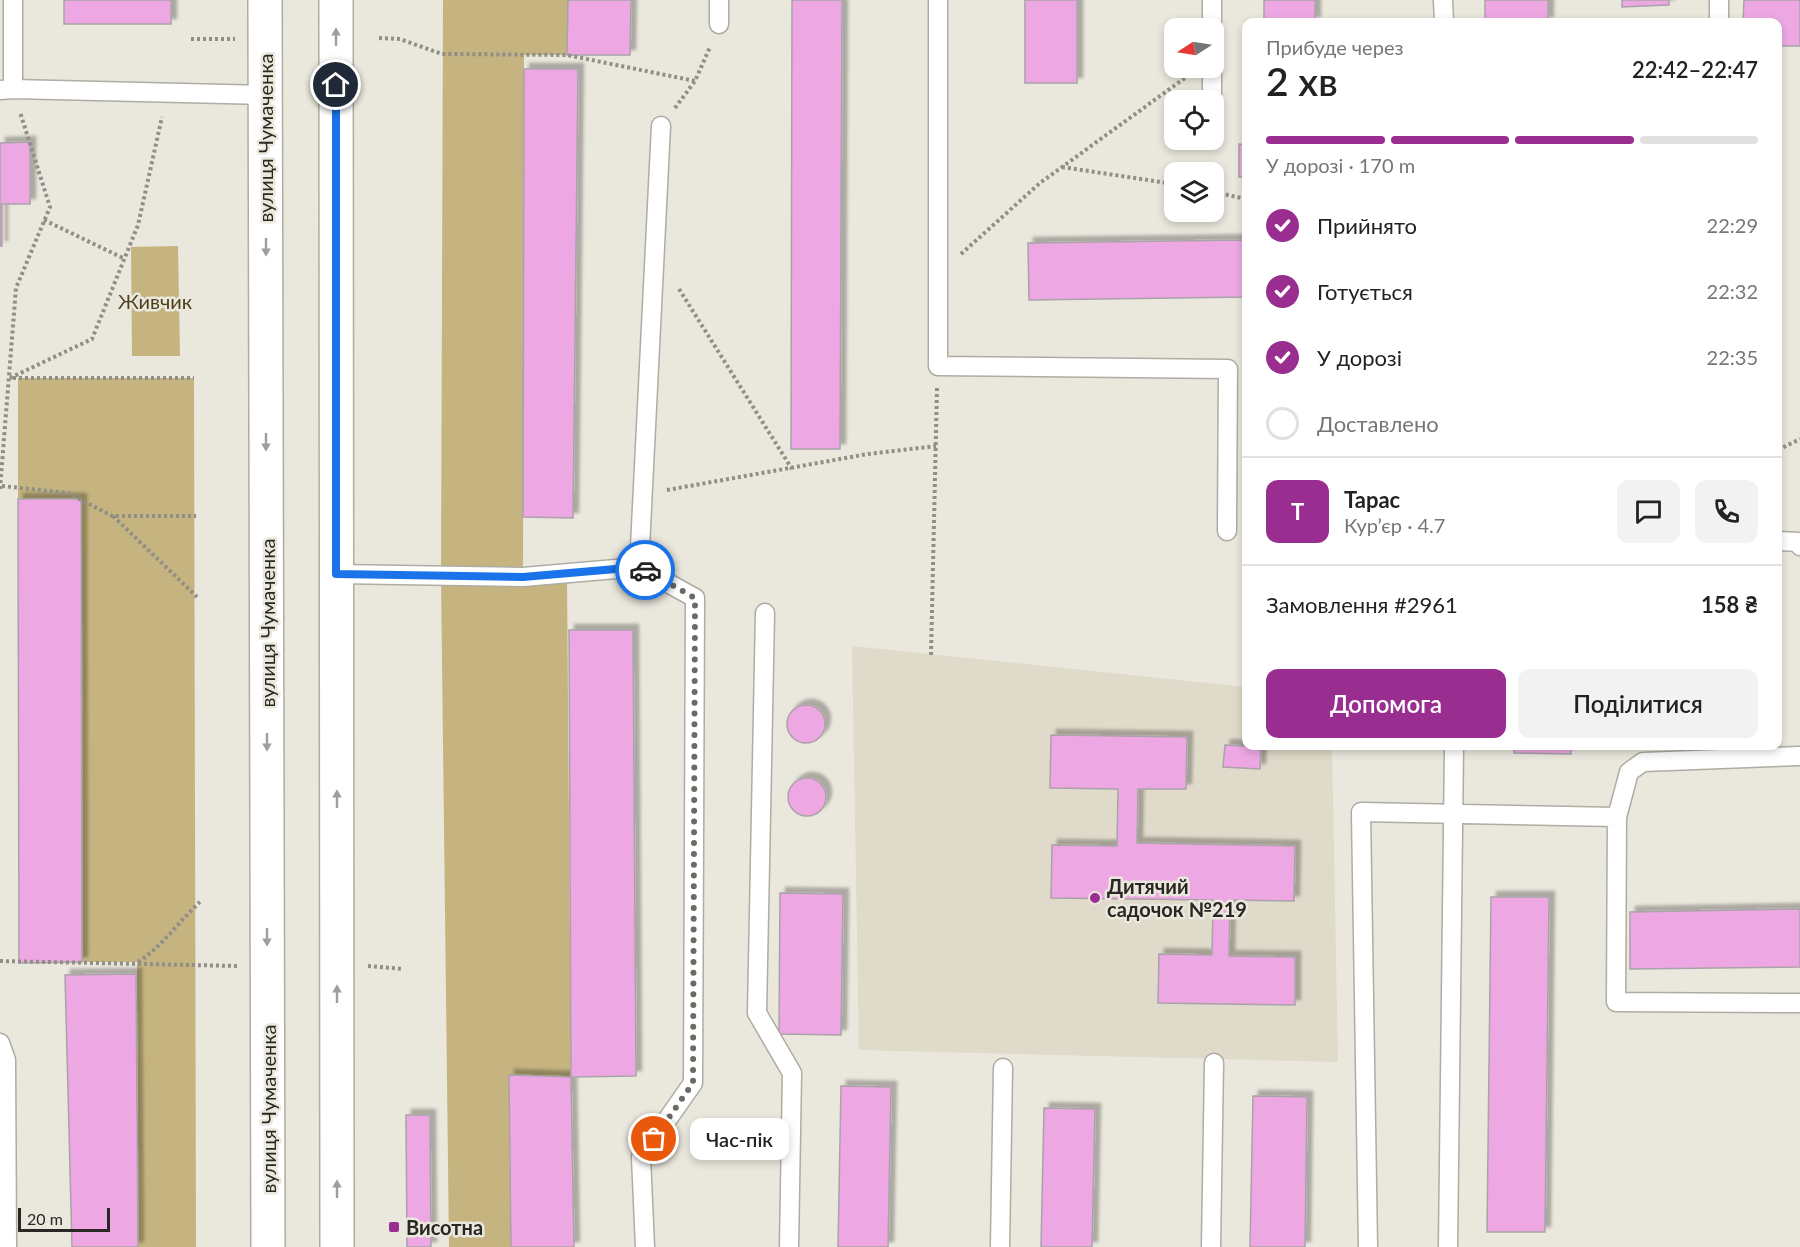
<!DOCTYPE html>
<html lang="uk">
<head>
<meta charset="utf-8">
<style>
  body { margin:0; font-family:Lato,sans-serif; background:#f2f2f2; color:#222; height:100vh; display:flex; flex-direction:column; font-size:22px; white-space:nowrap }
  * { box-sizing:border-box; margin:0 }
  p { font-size:20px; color:#767676 }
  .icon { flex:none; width:33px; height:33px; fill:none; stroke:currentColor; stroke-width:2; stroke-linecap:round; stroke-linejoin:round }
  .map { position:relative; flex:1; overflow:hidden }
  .panel { position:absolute; left:1242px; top:18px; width:540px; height:732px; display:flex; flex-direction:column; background:#fff; border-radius:12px; box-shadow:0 3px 9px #0003 }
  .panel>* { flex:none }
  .needle { width:39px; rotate:258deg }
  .controls { position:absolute; left:1164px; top:18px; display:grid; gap:12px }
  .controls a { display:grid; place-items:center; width:60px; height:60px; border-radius:12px; background:#fff; box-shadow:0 3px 9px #0003; font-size:30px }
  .scale { position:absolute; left:18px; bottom:15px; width:92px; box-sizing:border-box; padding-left:6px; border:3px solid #282723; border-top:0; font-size:16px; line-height:21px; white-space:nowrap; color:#282723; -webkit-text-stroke:4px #eae7dd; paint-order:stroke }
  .pin { position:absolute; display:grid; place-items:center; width:51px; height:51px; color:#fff; margin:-26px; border:3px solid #fff; border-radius:50%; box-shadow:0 2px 6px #0007 }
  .courier { position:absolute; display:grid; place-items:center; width:60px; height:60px; margin:-30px; border:4px solid #1a73e8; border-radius:50%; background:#fff; color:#222; box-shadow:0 2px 8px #0007 }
  .bubble { position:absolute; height:42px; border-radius:12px; background:#fff; box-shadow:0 3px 9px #0003; font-size:20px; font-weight:600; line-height:42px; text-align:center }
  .head em { font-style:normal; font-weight:600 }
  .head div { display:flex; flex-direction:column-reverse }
  .head { display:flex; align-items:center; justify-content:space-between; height:102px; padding:0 24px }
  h1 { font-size:39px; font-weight:600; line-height:45px }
  .bar { display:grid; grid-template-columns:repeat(4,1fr); gap:9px 6px; align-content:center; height:72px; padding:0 24px }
  .bar i { height:8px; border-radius:4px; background:#e0e0e0 }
  .bar .on { background:#992e90 }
  .bar p { grid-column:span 4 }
  .line { display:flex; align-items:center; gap:15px; padding:0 24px; border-top:2px solid #e0e0e0 }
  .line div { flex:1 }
  .round { display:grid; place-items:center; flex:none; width:63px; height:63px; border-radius:12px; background:#f2f2f2 }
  ol { padding:0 24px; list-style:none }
  li { display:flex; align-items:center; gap:18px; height:66px }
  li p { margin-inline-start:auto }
  li .icon { padding:6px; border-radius:50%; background:#992e90; color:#fff; stroke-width:4 }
  li:last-child { color:#767676 }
  li i { width:33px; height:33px; border:3px solid #e0e0e0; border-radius:50% }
  .cta { display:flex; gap:12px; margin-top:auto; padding:12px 24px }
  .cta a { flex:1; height:69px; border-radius:12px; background:#992e90; color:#fff; font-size:24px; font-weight:600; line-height:69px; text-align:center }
  .cta a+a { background:#f2f2f2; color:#222 }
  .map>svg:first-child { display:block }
</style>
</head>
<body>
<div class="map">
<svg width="1800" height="1247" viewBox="0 0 1800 1247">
  <defs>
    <filter id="shadow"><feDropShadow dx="5.5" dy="-5.5" stdDeviation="1.5" flood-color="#0004"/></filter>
  </defs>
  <rect width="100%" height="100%" fill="#eae7dd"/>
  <path fill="#dfdac9" d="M852,646L1246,687V746H1332L1338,1062L859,1050Z"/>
  <path fill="#c5b47f" d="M443,0H568L567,55H524L523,576L567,575L571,1077L509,1076L511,1247H449L441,576Z
    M178,246L180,356H132L131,247Z
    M18,378H194L196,1247H138L137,962H82L81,500L18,499Z"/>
  <path fill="#eda8e3" stroke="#aaa2a8" stroke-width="1.5" filter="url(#shadow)" d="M64,0H171V24H64Z
    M568,0H631L630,55H567Z
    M792,0H842L840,449H791Z
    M1025,0H1077V83H1025Z
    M1264,0H1315V22H1264Z
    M1485,0H1548V22H1485Z
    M1622,0H1669V5L1622,7Z
    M1744,0H1800V46H1778V22H1743Z
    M524,69H578L573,518L523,517Z
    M30,142V204H2V246H0V143Z
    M1239,144L1246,145V177H1239Z
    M1246,240V297L1029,300L1028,243Z
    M18,499H81L82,962L19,963Z
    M569,630H633L636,1076L571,1077Z
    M787 724a19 19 0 1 1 38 0a19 19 0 1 1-38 0Z
    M1051,735L1187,737L1186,789H1138L1137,843L1295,846L1294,901L1230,900L1229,956L1295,957V1005L1158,1003L1159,954L1212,955L1213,900L1051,898L1052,845L1117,846L1118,789L1050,788Z
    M1225,745L1261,747L1260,769L1223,767Z
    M1514,746H1571V754L1514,753Z
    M788 797a19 19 0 1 1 38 0a19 19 0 1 1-38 0Z
    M780,893L843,894L841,1035L779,1034Z
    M1491,897H1549L1545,1232H1487Z
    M1800,909V967L1630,969V912Z
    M136,974L138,1247H72L65,975Z
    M509,1075L571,1077L574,1247H511Z
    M841,1086L891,1087L888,1247H838Z
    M1253,1096L1307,1097L1305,1247H1250Z
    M1044,1108L1095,1109L1092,1247H1041Z
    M406,1115H430L431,1247H407Z"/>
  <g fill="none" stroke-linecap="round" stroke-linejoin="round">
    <defs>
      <path id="service" d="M719,0V24
        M938,0V366L1228,369L1227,531
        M1212,0V28
        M1443,0L1444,22
        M1719,0V22
        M1212,68V94
        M13,89L265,95
        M0,90L13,89V0
        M1778,541L1799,542L1800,546
        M639,567L695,598L693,1083L641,1157L645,1247
        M336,574L523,577L639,567L661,126
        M765,613L757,1013L792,1073L789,1247
        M1617,817L1616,1002L1800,1003
        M0,1043L6,1060L7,1247
        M1000,1247L1003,1068
        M1211,1247L1214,1063
        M1368,1247L1361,812L1617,817L1629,772L1643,762L1800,756
        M1448,1247L1454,746"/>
      <path id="tertiary" d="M265,0L268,1247
        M336,0L337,1247"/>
    </defs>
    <use href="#service" stroke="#aeaca3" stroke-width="21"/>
    <use href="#tertiary" stroke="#aeaca3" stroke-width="36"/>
    <path stroke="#908e87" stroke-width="4" stroke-dasharray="3 3" stroke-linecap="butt" d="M379,38L400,39L442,54L567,55L695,81
      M191,39H235
      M675,108L695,81L710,47
      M1062,167L1174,184
      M1214,192L1246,199
      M44,220L125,259
      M961,254L1040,183L1189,75
      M679,289L792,469
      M10,378L92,339L138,225L162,117
      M13,378H194
      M1778,450L1800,439
      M2,486L68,493L112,516H196
      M0,489L16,288L50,207L20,112
      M667,490L868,454L936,446
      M113,516L197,597
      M931,655L937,388
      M0,961L238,966
      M138,962C163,946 178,922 200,902
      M368,966L403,969"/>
    <use href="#service" stroke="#fff" stroke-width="18"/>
    <use href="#tertiary" stroke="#fff" stroke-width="33"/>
  </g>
  <defs><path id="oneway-solid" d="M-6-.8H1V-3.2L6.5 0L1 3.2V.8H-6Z" transform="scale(1.5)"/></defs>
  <g fill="#9e9e9c">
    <use href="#oneway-solid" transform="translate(336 37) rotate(-90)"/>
    <use href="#oneway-solid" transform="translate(266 247) rotate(90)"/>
    <use href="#oneway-solid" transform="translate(266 442) rotate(90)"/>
    <use href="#oneway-solid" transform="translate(267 742) rotate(90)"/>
    <use href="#oneway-solid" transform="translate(337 799) rotate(-90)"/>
    <use href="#oneway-solid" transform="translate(267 937) rotate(90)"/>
    <use href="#oneway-solid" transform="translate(337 994) rotate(-90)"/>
    <use href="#oneway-solid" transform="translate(337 1189) rotate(-90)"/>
  </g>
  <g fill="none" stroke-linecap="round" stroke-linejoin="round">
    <path stroke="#6c6a64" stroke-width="6" stroke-dasharray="0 10.8" d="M645,570L695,598L693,1083L654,1139"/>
    <path stroke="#1a73e8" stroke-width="8" d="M336,85V574L523,577L639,567L645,570"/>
  </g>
  <g fill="#992e90" stroke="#eae7dd" stroke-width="2">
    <circle cx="1095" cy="898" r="6"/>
    <rect x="388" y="1221" width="12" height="12" rx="3"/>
  </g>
  <g text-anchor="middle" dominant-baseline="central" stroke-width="5" stroke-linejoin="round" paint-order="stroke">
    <g font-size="20" fill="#282723" stroke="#eae7dd">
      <text transform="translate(265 138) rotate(-90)">вулиця Чумаченка</text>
      <text transform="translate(267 623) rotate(-90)">вулиця Чумаченка</text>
      <text transform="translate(268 1109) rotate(-90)">вулиця Чумаченка</text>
    </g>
    <g font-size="20" fill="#4d411d" stroke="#eae7dd">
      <text x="155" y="301">Живчик</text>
    </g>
    <g font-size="20" font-weight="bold" fill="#282723" stroke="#eae7dd" text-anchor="start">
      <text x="1107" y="886">Дитячий<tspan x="1107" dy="23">садочок №219</tspan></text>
      <text x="406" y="1227">Висотна</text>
    </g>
  </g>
</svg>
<div class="controls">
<a><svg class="needle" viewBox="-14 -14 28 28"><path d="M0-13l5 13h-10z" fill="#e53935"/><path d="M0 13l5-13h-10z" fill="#767676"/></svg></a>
<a><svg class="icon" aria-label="locate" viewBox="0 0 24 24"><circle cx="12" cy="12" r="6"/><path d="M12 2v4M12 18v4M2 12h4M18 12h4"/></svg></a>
<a><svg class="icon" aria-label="layers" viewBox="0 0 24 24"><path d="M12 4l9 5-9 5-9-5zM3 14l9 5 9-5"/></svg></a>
</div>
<div class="scale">20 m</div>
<div class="pin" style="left:654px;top:1139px;background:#ea580c"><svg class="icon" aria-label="bag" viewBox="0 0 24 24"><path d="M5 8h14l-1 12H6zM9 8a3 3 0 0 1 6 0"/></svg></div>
<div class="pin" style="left:336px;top:85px;background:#1f2937"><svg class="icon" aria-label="home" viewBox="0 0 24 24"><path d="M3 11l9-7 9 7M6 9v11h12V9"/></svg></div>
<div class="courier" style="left:645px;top:570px"><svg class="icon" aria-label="car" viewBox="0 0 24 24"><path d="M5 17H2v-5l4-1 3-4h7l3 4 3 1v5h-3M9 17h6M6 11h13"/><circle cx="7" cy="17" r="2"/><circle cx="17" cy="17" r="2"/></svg></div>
<div class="bubble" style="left:690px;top:1118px;width:99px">Час-пік</div>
<section class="panel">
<div class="head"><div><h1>2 хв</h1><p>Прибуде через</p></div><em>22:42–22:47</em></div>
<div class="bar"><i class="on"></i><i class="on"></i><i class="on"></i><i></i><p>У дорозі · 170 m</p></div>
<ol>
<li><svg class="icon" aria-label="check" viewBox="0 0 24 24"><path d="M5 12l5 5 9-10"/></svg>Прийнято<p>22:29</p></li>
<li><svg class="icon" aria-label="check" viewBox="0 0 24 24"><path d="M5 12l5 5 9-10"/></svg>Готується<p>22:32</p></li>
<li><svg class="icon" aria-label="check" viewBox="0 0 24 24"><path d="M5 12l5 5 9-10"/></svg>У дорозі<p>22:35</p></li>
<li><i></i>Доставлено</li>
</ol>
<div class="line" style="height:108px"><b class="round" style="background:#992e90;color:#fff">Т</b><div><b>Тарас</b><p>Кур’єр · 4.7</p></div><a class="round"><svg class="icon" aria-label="chat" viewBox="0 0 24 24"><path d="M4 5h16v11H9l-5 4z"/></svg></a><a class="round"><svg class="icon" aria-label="phone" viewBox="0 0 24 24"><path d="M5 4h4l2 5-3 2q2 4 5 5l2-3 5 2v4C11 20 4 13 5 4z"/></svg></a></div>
<div class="line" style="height:78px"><div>Замовлення #2961</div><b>158 ₴</b></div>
<div class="cta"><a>Допомога</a><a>Поділитися</a></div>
</section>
</div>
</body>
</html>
